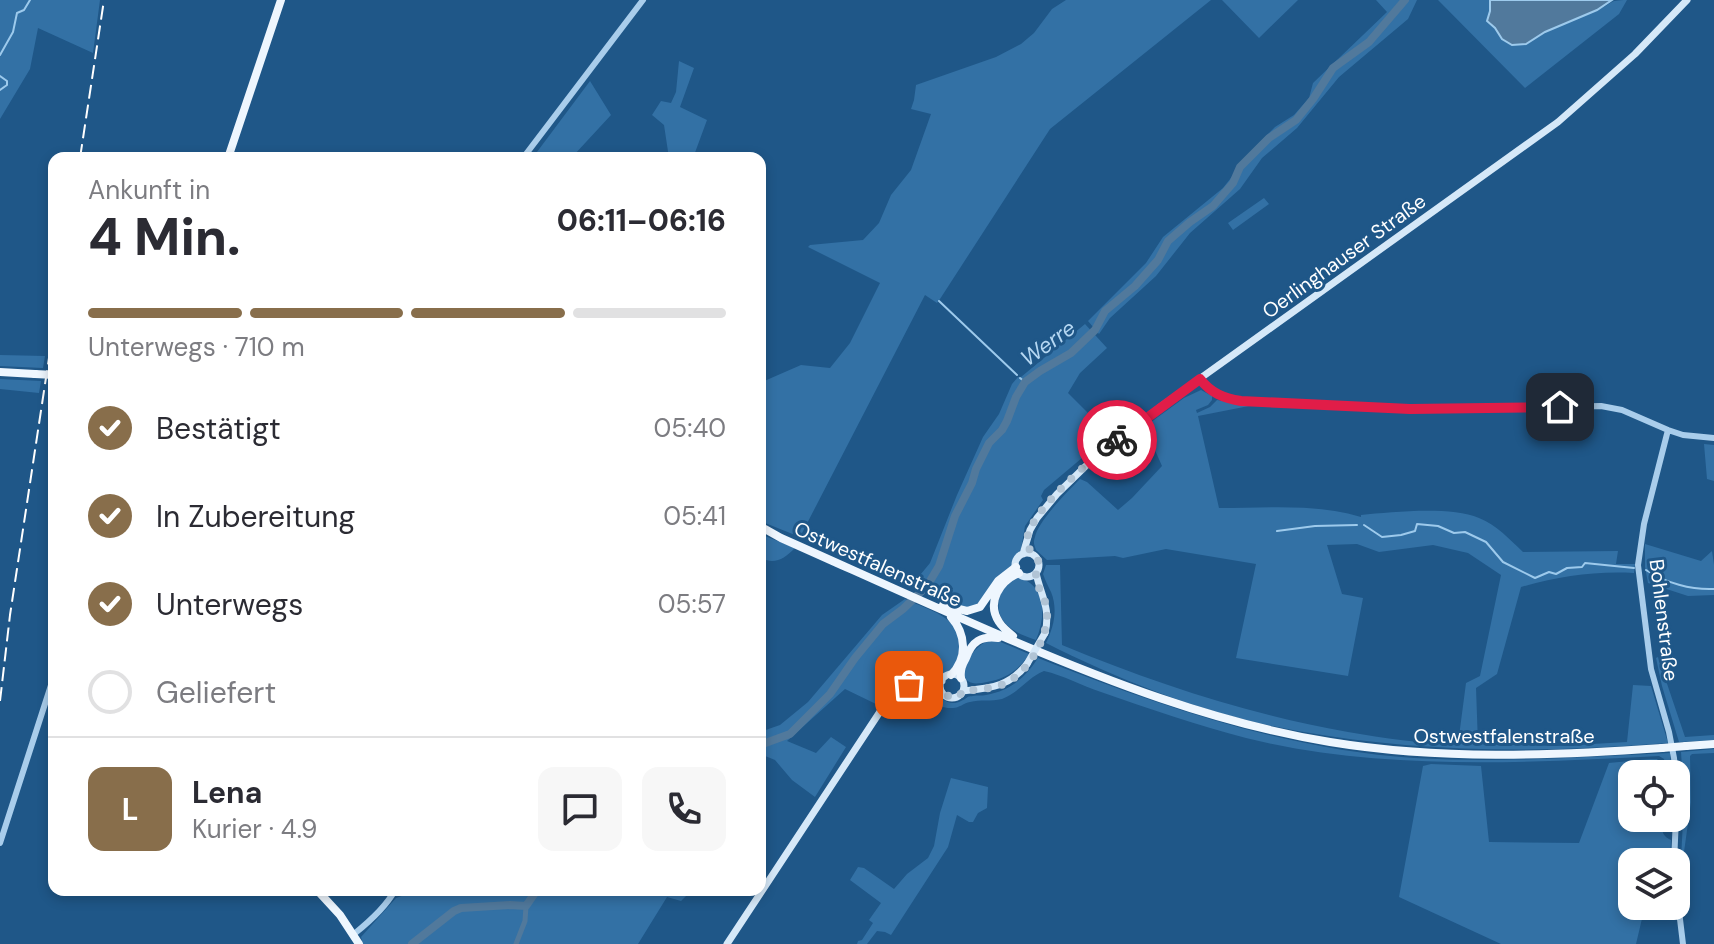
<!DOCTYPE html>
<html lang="de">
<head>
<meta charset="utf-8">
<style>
  body { margin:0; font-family:"DM Sans",sans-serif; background:#f7f7f7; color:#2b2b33; height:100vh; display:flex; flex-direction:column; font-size:30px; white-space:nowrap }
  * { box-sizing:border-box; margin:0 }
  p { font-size:26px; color:#7c7c81 }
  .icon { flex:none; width:44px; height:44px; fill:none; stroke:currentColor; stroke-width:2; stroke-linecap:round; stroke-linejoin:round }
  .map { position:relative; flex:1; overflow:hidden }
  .sheet { position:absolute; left:48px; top:152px; width:718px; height:744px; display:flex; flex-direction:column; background:#fff; border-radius:16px; box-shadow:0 4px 12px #0003 }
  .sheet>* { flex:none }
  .controls { position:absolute; left:1618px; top:760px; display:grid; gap:16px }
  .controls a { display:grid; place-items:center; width:72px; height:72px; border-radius:16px; background:#fff; box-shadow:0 4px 12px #0003; font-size:40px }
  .pin { position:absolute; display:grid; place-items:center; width:68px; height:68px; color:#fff; margin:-34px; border-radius:16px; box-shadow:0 4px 12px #0006 }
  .courier { position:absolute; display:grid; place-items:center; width:80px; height:80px; margin:-40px; border:6px solid #e11d48; border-radius:50%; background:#fff; color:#222; box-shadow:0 2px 10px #0007 }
  .head em { font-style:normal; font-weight:800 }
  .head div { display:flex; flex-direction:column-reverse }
  .head { display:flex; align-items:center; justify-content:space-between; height:136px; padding:0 40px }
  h1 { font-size:52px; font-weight:800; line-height:60px }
  .bar { display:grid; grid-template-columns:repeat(4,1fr); gap:12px 8px; align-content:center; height:96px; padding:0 40px }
  .bar i { height:10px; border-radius:6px; background:#e1e1e2 }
  .bar .on { background:#886e4b }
  .bar p { grid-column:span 4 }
  .line { display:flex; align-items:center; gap:20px; padding:0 40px; border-top:2px solid #e1e1e2 }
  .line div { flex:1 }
  .round { display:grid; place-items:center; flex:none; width:84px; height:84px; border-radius:16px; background:#f7f7f7 }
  ol { padding:0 40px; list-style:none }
  li { display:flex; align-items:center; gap:24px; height:88px }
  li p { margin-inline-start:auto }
  li .icon { padding:8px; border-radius:50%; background:#886e4b; color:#fff; stroke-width:4 }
  li:last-child { color:#7c7c81 }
  li i { width:44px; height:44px; border:4px solid #e1e1e2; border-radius:50% }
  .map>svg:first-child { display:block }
</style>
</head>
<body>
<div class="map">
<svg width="1714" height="944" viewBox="0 0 1714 944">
  <rect width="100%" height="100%" fill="#1f5788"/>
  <path fill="#3371a5" d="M0,0H100L93,53L38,28L30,69L0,119Z
    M1066,0H1211L1050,129L940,299L937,303L925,295L800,537L760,521V383L801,365L830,368L850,343L880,283L808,247L810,245L863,240L879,223L891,195L911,170L931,114L911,109L914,100L916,85L996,57L1021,44L1034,33L1052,9Z
    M1222,0H1298L1259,38Z
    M1376,0H1417L1408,19L1339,77L1297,128L1262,158L1240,189L1190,233L1156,276L1110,318L1099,334L1088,321L1146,263L1163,237L1223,188L1257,145L1275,127L1294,115L1309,98L1313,83L1387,12Z
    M1438,0H1489L1490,11L1487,21L1495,28L1502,39L1526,44C1549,29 1572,20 1597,10C1613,4 1607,0 1627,0L1619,14L1525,88Z
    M679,61L694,68L680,107L707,120L693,158H669L664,125L652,115L661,101L671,103L676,92Z
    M590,81L611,115L574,155L576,158H537L534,156Z
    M1264,198L1269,204L1233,230L1228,223Z
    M1085,324L1107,348L1080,373L1068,393L1113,438L1107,442H1101L1044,490L1041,496L1043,500L1025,526L1021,549L1015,557L1011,568L975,606L961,608L911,586L930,563L957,495L983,437L999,414L1012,384L1018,377H1021Z
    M0,355L45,356L43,368L0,366Z
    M0,379L41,381L39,393L0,389Z
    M1201,390L1212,396V400L1208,405L1196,410L1197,413L1210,407L1217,400L1249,406L1198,416L1219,508C1266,508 1315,503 1361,517V515C1393,512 1450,506 1479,518C1497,525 1509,539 1523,552L1618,551L1616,564H1635L1634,573C1594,571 1560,576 1521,587L1497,674L1476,688L1478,744L1557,746L1627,742L1633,685L1651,686L1668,743C1544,753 1420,753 1298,731C1211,716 1125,683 1046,643C1054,627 1058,609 1051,592C1048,586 1045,580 1043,574L1046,565H1060L1062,645C1157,684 1247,714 1348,732C1384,738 1421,744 1458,744L1466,683L1480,676L1501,575L1468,553L1433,545L1379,552L1357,544L1327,545L1342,594L1363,598L1348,676L1236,658L1256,564L1166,549L1123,558L1115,556L1047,560L1036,550C1034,544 1033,543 1035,537C1038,521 1069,490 1080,479L1087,482L1118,510L1132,498L1162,466L1150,439L1151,438L1143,428L1184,398Z
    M1704,444L1714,445V481L1707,479Z
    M760,534L795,548C784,559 775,565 760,558Z
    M1645,544L1701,561L1712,551L1714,565V595L1688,596L1648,583L1645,567Z
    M1018,577C1047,586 1046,616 1036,640C1026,636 1015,633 1007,625C991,610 999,584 1018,577Z
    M905,599C932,612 967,617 958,657C955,666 947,676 937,679C932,680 924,679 918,679C899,679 888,690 878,705L845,689L787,741L816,753L831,737L846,747L815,797L792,780L775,760L760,754V732L780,725L808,702L882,615Z
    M996,640L1029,654C1019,670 1006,679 987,682C981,683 973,685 968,681C956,671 974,648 984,643C987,641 993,640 996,640Z
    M1658,657L1685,737L1714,735V740L1679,742L1662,686L1656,658Z
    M1038,658C1159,706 1283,749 1414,758C1499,763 1585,757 1670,753L1672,774H1667L1664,759L1659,756C1526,763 1377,771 1246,738C1197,725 1149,709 1101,692C1082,686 1063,675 1044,671C1028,677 1019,693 1002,699C991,702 980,699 970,702C964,703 959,708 953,708C926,710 935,678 898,712L892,710C903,695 915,690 934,691C941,699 950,707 961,701C970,697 964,697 973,696C977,695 982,696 986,695C1010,691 1025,678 1038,658Z
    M1714,749V753L1692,754L1690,756L1691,802L1683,859L1687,878L1683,882L1681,859L1684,802L1681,752Z
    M1650,759H1657L1661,764L1664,774H1632V818H1663C1662,828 1660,835 1671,840L1670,862H1632V906H1645L1636,944H1501L1399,897L1423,766L1431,764L1481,766L1489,842L1579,843L1609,763Z
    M951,778L988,787L987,808L978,813L973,822H969L957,815L948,847L891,935L885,932L877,931L867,944H857L858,941L862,940L873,923L869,920L881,903L850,880L858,867L864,868L894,889L907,874L928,858L934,846L940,813Z
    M414,890H692L681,901L667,897L638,944H363L361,937L396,898L413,892Z"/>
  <path fill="#51799c" stroke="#9dcaec" stroke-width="2" d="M1490,0H1612L1597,10L1545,32L1526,44L1512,45L1502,39L1495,28L1487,21L1490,11Z"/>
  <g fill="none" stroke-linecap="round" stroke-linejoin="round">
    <path stroke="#9dcaec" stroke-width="2" d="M0,55L13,32L17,13L24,10L30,0
      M0,76L7,81V85L0,90
      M939,301L1017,375
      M1020,378L1025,382
      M1364,525L1382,537L1401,535L1415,531L1417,524L1438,526L1454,533L1465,532L1486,542L1503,562L1535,578L1549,572L1556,574L1567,568L1582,567L1585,563L1634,568
      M1277,531L1315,526L1357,525
      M1646,570C1666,583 1691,590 1714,589"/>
    <path stroke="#51799c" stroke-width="5" d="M516,944L525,921L526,906"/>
    <path stroke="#51799c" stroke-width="8" d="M760,745L790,734L830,694L855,658L883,624L903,609L927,586L939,566L955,516L972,483L976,469L989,443L1002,430L1007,421L1016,397L1025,382L1040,371L1071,353L1095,330L1105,311L1135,286L1158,260L1168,241L1190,222L1213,206L1233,183L1240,167L1269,138L1296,120L1313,99L1333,68L1369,42L1405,0
      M412,944L454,911L461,908L510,905L526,906L537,890"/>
    <path stroke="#a9cdeb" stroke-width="6" d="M523,158L643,0
      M1200,379C1211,393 1224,398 1241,401L1410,409L1601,406L1622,410L1668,430L1683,435L1714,438
      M1668,430L1644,524L1638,565L1651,669L1669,732L1674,758L1676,777V815
      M0,843L54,676
      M1674,862L1676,818
      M1676,886L1683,944
      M354,934C369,922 386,907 395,890"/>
    <path stroke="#d5e8f8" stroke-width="7" d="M1015 565a12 12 0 1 1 24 0a12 12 0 1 1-24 0Z
      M1023,554L1030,530L1037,518L1057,494L1094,458L1163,405L1558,122L1635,54L1687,0
      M1036,573C1041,596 1051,608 1045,633
      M940 686a12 12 0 1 1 24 0a12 12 0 1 1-24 0Z
      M963,691C991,688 1009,687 1027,664
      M727,944L889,698L906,686L942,681"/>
    <path stroke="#eef6fe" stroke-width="8" d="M228,158L281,0
      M0,372L35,374
      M765,529L781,538C853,570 925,603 997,634C1104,680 1214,723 1330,742C1440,760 1551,756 1662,748
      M943,605L967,611L980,607L998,581L1016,567
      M1013,636C1008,632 1002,627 999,622C986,602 1000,581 1019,573
      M951,675C968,658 966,634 951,617
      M961,678C960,670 962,665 966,658C972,641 981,636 998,638
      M1686,746L1714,744
      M317,890L340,915L359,944"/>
    <path stroke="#fff" stroke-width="2" stroke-dasharray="14 6" stroke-linecap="butt" d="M80,158L104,0
      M0,701L10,615L54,325"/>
    <path stroke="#d5e8f8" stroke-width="7" d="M1027,664L1045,633"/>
    <path stroke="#eef6fe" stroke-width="8" d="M35,374L54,375
      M1662,748L1686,746"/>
  </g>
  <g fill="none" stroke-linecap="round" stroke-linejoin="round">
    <path stroke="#b1c4d5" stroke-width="8" stroke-dasharray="0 14.4" d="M909,685L928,684L941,689L944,694L953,698L959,696L963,691C975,690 989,689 1001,685C1027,676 1049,638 1047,610C1046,598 1035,586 1036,574C1037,570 1039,566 1039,562C1035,555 1028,551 1027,541C1027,513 1095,456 1117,440"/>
    <path stroke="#e11d48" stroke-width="10" d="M1117,440L1200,379C1211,393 1223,398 1241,401L1410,409L1560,407"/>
  </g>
  <g text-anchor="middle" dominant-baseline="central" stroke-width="6" stroke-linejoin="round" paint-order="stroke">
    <g font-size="20" fill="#fff" stroke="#1f5788">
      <text transform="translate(1344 256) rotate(-36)">Oerlinghauser Straße</text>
      <text transform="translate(878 564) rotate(24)">Ostwestfalenstraße</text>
      <text transform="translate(1664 620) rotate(83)">Bohlenstraße</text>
      <text x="1504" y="736">Ostwestfalenstraße</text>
    </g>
    <g font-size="22" font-style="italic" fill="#b5d7f2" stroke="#1f5788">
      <text transform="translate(1048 343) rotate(-36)">Werre</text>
    </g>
  </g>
</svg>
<div class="controls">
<a><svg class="icon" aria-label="locate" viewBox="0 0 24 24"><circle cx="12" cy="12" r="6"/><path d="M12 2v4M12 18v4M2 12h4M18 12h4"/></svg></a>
<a><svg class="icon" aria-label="layers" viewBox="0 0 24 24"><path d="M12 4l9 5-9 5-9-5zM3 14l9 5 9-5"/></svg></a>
</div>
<div class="pin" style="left:909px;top:685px;background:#ea580c"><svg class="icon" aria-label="bag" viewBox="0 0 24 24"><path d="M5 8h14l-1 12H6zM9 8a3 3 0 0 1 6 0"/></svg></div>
<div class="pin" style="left:1560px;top:407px;background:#1f2937"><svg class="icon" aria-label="home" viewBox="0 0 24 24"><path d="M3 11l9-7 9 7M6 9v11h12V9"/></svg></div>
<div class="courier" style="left:1117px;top:440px"><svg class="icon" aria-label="bike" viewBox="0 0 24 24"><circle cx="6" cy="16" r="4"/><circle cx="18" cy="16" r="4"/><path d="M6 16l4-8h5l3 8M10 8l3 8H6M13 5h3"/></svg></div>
<section class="sheet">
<div class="head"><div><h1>4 Min.</h1><p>Ankunft in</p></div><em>06:11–06:16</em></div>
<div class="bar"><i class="on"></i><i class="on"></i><i class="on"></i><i></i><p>Unterwegs · 710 m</p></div>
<ol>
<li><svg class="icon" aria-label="check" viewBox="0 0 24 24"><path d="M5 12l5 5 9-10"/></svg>Bestätigt<p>05:40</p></li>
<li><svg class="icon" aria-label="check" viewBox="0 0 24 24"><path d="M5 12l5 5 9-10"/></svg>In Zubereitung<p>05:41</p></li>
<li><svg class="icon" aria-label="check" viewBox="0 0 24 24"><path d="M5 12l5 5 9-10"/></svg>Unterwegs<p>05:57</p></li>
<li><i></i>Geliefert</li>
</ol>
<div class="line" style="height:144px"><b class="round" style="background:#886e4b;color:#fff">L</b><div><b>Lena</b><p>Kurier · 4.9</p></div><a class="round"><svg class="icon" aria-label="chat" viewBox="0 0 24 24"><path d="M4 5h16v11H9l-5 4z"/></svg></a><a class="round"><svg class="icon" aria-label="phone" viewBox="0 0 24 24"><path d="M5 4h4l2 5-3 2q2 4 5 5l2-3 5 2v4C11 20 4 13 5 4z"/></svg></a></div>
</section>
</div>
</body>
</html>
